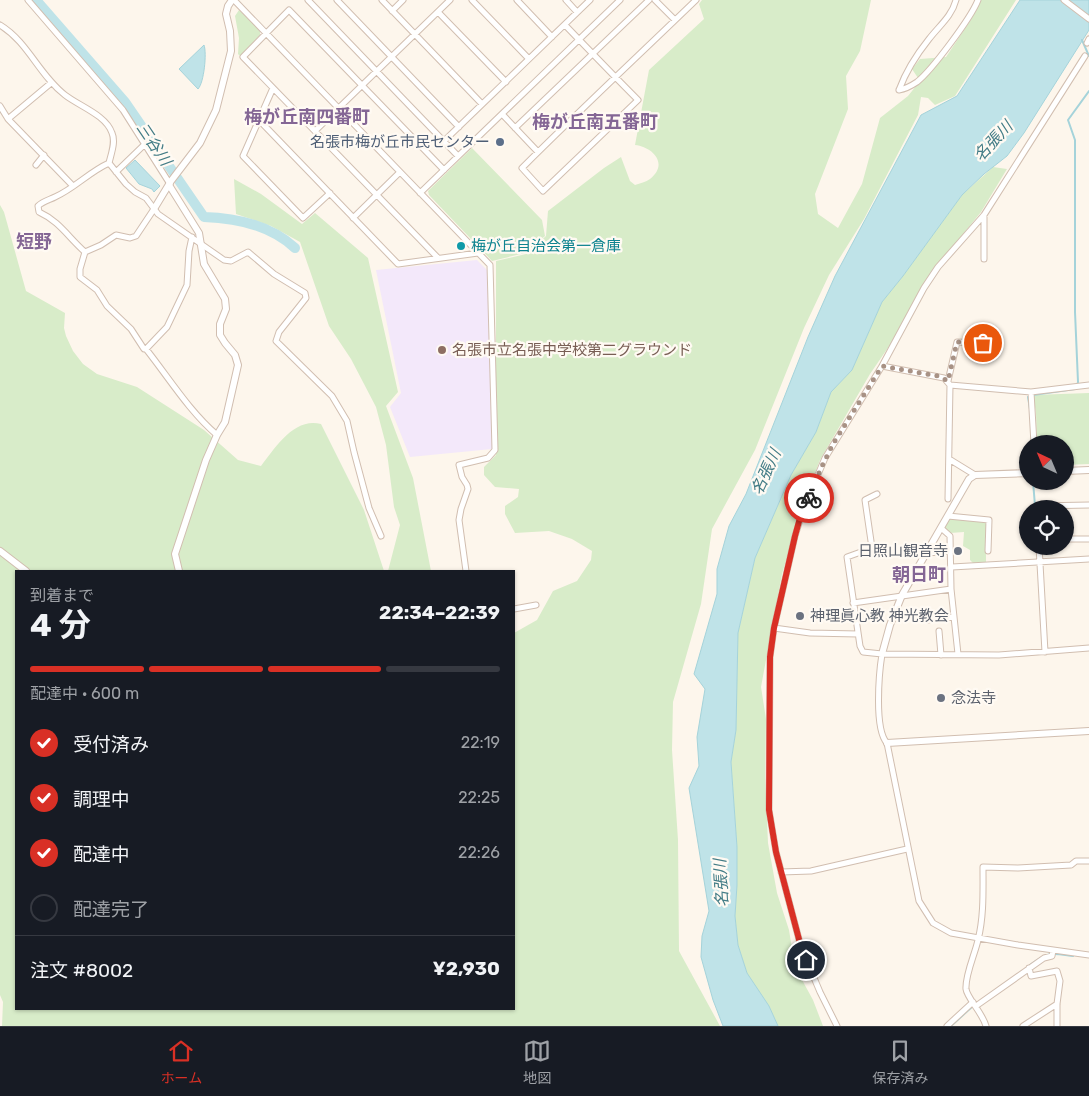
<!DOCTYPE html>
<html lang="ja">
<head>
<meta charset="utf-8">
<style>
  body { margin:0; font-family:Rubik,"Noto Sans JP",sans-serif; background:#242831; color:#f1f3f6; height:100vh; display:flex; flex-direction:column; font-size:19px; white-space:nowrap }
  * { box-sizing:border-box; margin:0 }
  p { font-size:16px; color:#9ea1a6 }
  .icon { flex:none; width:28px; height:28px; fill:none; stroke:currentColor; stroke-width:2; stroke-linecap:round; stroke-linejoin:round }
  .map { position:relative; flex:1; overflow:hidden }
  .details { position:absolute; left:15px; top:570px; width:500px; height:440px; display:flex; flex-direction:column; background:#171b24; border-radius:0px; box-shadow:0 1px 4px #0004 }
  .details>* { flex:none }
  .needle { width:32px; rotate:316deg }
  .tools { position:absolute; left:1019px; top:435px; display:grid; gap:10px }
  .tools a { display:grid; place-items:center; width:55px; height:55px; border-radius:50%; background:#171b24; box-shadow:0 1px 4px #0004; font-size:25px }
  .pin { position:absolute; display:grid; place-items:center; width:42px; height:42px; color:#fff; margin:-21px; border:2px solid #fff; border-radius:50%; box-shadow:0 1px 5px #0007 }
  .courier { position:absolute; display:grid; place-items:center; width:50px; height:50px; margin:-25px; border:4px solid #d93025; border-radius:50%; background:#fff; color:#222; box-shadow:0 1px 6px #0007 }
  .head em { font-style:normal; font-weight:700 }
  .head div { display:flex; flex-direction:column-reverse }
  .head { display:flex; align-items:center; justify-content:space-between; height:85px; padding:0 15px }
  h1 { font-size:32px; font-weight:700; line-height:38px }
  .bar { display:grid; grid-template-columns:repeat(4,1fr); gap:8px 5px; align-content:center; height:60px; padding:0 15px }
  .bar i { height:6px; border-radius:4px; background:#363941 }
  .bar .current { background:#d93025 }
  .bar p { grid-column:span 4 }
  .line { display:flex; align-items:center; gap:12px; padding:0 15px; border-top:1px solid #363941 }
  .line div { flex:1 }
  ol { padding:0 15px; list-style:none }
  li { display:flex; align-items:center; gap:15px; height:55px }
  li p { margin-inline-start:auto }
  li .icon { padding:5px; border-radius:50%; background:#d93025; color:#fff; stroke-width:4 }
  li:last-child { color:#9ea1a6 }
  li i { width:28px; height:28px; border:2px solid #363941; border-radius:50% }
  .menu { display:flex; justify-content:space-around; align-items:center; height:70px; border-top:1px solid #363941; background:#171b24; font-size:14px; color:#9ea1a6 }
  .menu a { display:grid; justify-items:center; gap:2px }
  .menu .current { color:#d93025 }
  .map>svg:first-child { display:block }
</style>
</head>
<body>
<div class="map">
<svg width="1089" height="1026" viewBox="0 0 1089 1026">
  <rect width="100%" height="100%" fill="#fdf6ec"/>
  <path fill="#f3e8fa" d="M477,260L490,273L492,449L410,457L390,407L401,393L376,270Z"/>
  <path fill="#d8ecc9" d="M702,0H871L860,51L846,76L848,109L815,194L818,214L838,228L862,184L880,118L908,96L920,81L912,69L920,59L946,57L972,18L975,0H1016L955,96L935,105L928,98L921,97L918,115L864,219L829,275L804,328L755,450L712,529L701,604L673,702L672,750L678,840L679,951L720,1026H2L3,1002L0,995V205L4,212L26,291L65,313L64,328L66,336L73,351L83,364L97,374L137,387L204,430L238,460L261,466C275,448 294,417 321,424L364,510L384,571H16V1009H514V633L537,620L553,591L577,581L591,560L592,551L572,539L549,531L515,533L505,514V506L518,497L519,489L495,487L484,475V467L496,455V261L526,254L546,236L548,211L604,168L621,157L630,181L635,185C640,183 646,182 650,179C669,164 653,147 635,145L649,70L704,19L699,4Z
    M239,10L260,30V35L240,56L238,54L239,38L235,16Z
    M472,148L542,220L545,236L525,253L492,261L429,195L428,191Z
    M993,167L1007,169L981,212L937,266L894,339L870,374L820,460L799,515L782,574L761,687L766,719L765,776L768,843L777,893L789,930L795,967L813,1000L823,1026H778L769,1006L747,973L738,945L735,916L737,885V847L731,762L736,730L738,633L755,558L791,475L816,432L831,392L852,370L882,302L903,276L962,195Z
    M234,179L261,194L302,224L315,213L368,258L398,392L386,406L413,478L431,571H388L400,525L394,507L386,445L376,407L351,359L329,326L300,242L271,226L236,214Z
    M1089,393V464L1065,465V444H1037L1036,413L1033,395Z
    M949,518L986,522V563H973L970,560V550L963,546L964,532L950,533L943,527Z"/>
  <path fill="#bfe3e8" stroke="#a5d3da" d="M1020,0H1089V30L1024,133L1007,156L984,174L962,195L903,276L882,302L852,370L831,392L816,432L791,475L755,558L738,633L736,730L731,762L737,847V885L735,916L738,945L747,973L769,1006L778,1026H723L713,1000L701,957L702,936L709,911L689,788L699,766L697,737L705,689L694,674L717,594V569L729,526L746,494L808,337L835,276L921,115L957,96Z
    M204,45C207,53 204,83 198,89L179,69Z
    M135,160L160,186L154,192L152,189L139,184L126,168Z"/>
  <g fill="none" stroke-linecap="round" stroke-linejoin="round">
    <path stroke="#a5d3da" stroke-width="2" d="M1082,40L1089,56
      M1077,386L1078,382L1075,312V140L1068,120L1089,91
      M1030,409L1028,397L1033,395L1075,389
      M1033,481L1035,506
      M1030,965C1049,951 1051,953 1073,956
      M951,1026L973,1006"/>
    <path stroke="#bfe3e8" stroke-width="10" d="M36,0L125,102L204,217C237,218 270,225 295,248"/>
    <defs>
      <path id="minor" d="M28,0L123,110L170,184
        M234,0L490,265L495,450L488,458L459,465L462,477L467,485L468,489L461,509L459,520L466,571
        M308,0L458,156
        M337,0L459,127
        M382,0L482,104
        M472,0L529,59
        M517,0L552,37
        M566,0L577,12
        M655,0L675,20
        M1064,0L1089,19
        M392,11L403,0
        M438,12L506,82
        M0,25C28,42 39,75 65,95C79,106 106,115 112,133C116,142 111,154 109,163C89,172 75,188 55,197C49,200 43,201 38,206L39,212C59,221 69,238 85,252
        M565,25C589,50 613,75 638,100L543,191L522,168C579,111 638,56 696,0
        M1087,43L1089,39
        M273,88L243,156L303,218L330,193
        M899,90C905,89 911,86 917,82C932,70 971,18 978,0
        M899,90C906,71 917,54 929,39C939,26 952,16 956,0
        M0,106L8,119L51,83
        M502,114L538,152
        M8,119L73,186
        M259,120L398,264L478,253
        M515,128L649,0
        M315,131L450,0
        M444,141L590,0
        M109,163L126,184L135,192L146,198L158,214L224,260L231,261L248,252L274,274L305,293L306,298L279,332L276,341L332,396L347,421L354,452L369,508L381,536
        M36,165L44,155
        M116,172L145,144
        M420,193L620,0
        M353,218L400,172
        M85,252L80,269V277L97,290L107,306L131,329L144,349H146C169,378 189,411 217,435
        M85,252L101,245L116,235L130,238L136,236L154,209
        M438,258L243,57L289,10L444,170
        M984,259V215
        M146,349L167,327L187,285L189,251L192,237
        M882,366L944,378L950,385L948,499
        M948,381L957,342L983,343L984,331
        M950,385L1031,392L1089,385
        M1031,392L1034,444
        M949,459L975,475
        M877,494L865,500L872,548L847,557L860,646L863,652L882,654L999,655L1089,648
        M1037,509V506L1089,505
        M948,516L989,520L988,551
        M941,528L950,536L951,589L958,654
        M1065,539H1089
        M1039,546L1045,652
        M927,553L951,551
        M952,567L1089,559
        M853,603L951,589
        M514,609L536,605
        M927,620L954,617
        M774,628L810,633L858,634
        M939,631L941,655
        M882,654C879,673 874,729 887,743L919,901L933,923L951,933L1018,945L1089,955
        M781,872L811,871L907,849
        M1029,968L1031,976L1057,971L1060,981L1057,1004V1026
        M976,1006L1044,958L1052,956L1053,950
        M837,1026L820,992L801,947L776,852L769,810L770,657L774,628L795,536L803,510L825,458L882,366L924,288L938,267L984,215L1085,56
        M947,1026L973,1002
        M986,1026C982,1012 967,998 966,989C965,975 975,954 978,940C984,916 983,891 983,867L1018,868L1071,865L1076,861H1089
        M1023,1026L1057,1004"/>
      <path id="tertiary" d="M169,185L199,233L204,264L225,299L226,309L220,324V335L225,343L235,355L238,365L225,422L217,435L206,460L175,554L179,571
        M154,209L171,181L200,143L216,110L231,51L230,31L226,14L228,6L232,0
        M1065,471L1089,470
        M0,551L26,571
        M882,654L890,625L902,595L969,479L975,475L1028,473
        M887,743L1089,731"/>
    </defs>
    <use href="#minor" stroke="#d1beb0" stroke-width="7"/>
    <use href="#tertiary" stroke="#d1beb0" stroke-width="8"/>
    <use href="#minor" stroke="#fff" stroke-width="5"/>
    <use href="#tertiary" stroke="#fff" stroke-width="6"/>
  </g>
  <g fill="none" stroke-linecap="round" stroke-linejoin="round">
    <path stroke="#a89285" stroke-width="5" stroke-dasharray="0 9" d="M809,498L821,468L833,444L882,366L938,376L948,381L957,342L983,343"/>
    <path stroke="#d93025" stroke-width="6" d="M806,960L801,947L776,852L769,810L770,657L774,628L795,536L800,518L809,498"/>
  </g>
  <circle fill="#5c6f8a" stroke="#fffaf3" stroke-width="2" cx="500" cy="142" r="5"/>
  <circle fill="#0f9aa8" stroke="#fffaf3" stroke-width="2" cx="461" cy="246" r="5"/>
  <circle fill="#8d6e63" stroke="#fffaf3" stroke-width="2" cx="442" cy="350" r="5"/>
  <g fill="#6b7280" stroke="#fffaf3" stroke-width="2">
    <circle cx="958" cy="551" r="5"/>
    <circle cx="800" cy="616" r="5"/>
    <circle cx="941" cy="698" r="5"/>
  </g>
  <g text-anchor="middle" dominant-baseline="central" stroke-width="4.5" stroke-linejoin="round" paint-order="stroke">
    <g font-size="15" fill="#4e5e75" stroke="#fffaf3" text-anchor="end">
      <text x="490" y="142">名張市梅が丘市民センター</text>
    </g>
    <g font-size="15" fill="#0d838f" stroke="#fffaf3" text-anchor="start">
      <text x="471" y="246">梅が丘自治会第一倉庫</text>
    </g>
    <g font-size="15" fill="#785e54" stroke="#fffaf3" text-anchor="start">
      <text x="452" y="350">名張市立名張中学校第二グラウンド</text>
    </g>
    <g font-size="15" fill="#5b616d" stroke="#fffaf3" text-anchor="start">
      <text x="948" y="551" text-anchor="end">日照山観音寺</text>
      <text x="810" y="616">神理眞心教 神光教会</text>
      <text x="951" y="698">念法寺</text>
    </g>
    <g font-size="16" font-style="italic" fill="#437c86" stroke="#fffaf3">
      <text transform="translate(993 141) rotate(-47)">名張川</text>
      <text transform="translate(154 144) rotate(56)">三谷川</text>
      <text transform="translate(766 472) rotate(-65)">名張川</text>
      <text transform="translate(721 883) rotate(-93)">名張川</text>
    </g>
    <g font-size="18" font-weight="bold" fill="#846695" stroke="#fffaf3">
      <text x="307" y="117">梅が丘南四番町</text>
      <text x="595" y="122">梅が丘南五番町</text>
      <text x="34" y="242">短野</text>
      <text x="919" y="575">朝日町</text>
    </g>
  </g>
</svg>
<div class="tools">
<a><svg class="needle" viewBox="-14 -14 28 28"><path d="M0-13l5 13h-10z" fill="#e53935"/><path d="M0 13l5-13h-10z" fill="#9ea1a6"/></svg></a>
<a><svg class="icon" aria-label="locate" viewBox="0 0 24 24"><circle cx="12" cy="12" r="6"/><path d="M12 2v4M12 18v4M2 12h4M18 12h4"/></svg></a>
</div>
<div class="pin" style="left:983px;top:343px;background:#ea580c"><svg class="icon" aria-label="bag" viewBox="0 0 24 24"><path d="M5 8h14l-1 12H6zM9 8a3 3 0 0 1 6 0"/></svg></div>
<div class="pin" style="left:806px;top:960px;background:#1f2937"><svg class="icon" aria-label="home" viewBox="0 0 24 24"><path d="M3 11l9-7 9 7M6 9v11h12V9"/></svg></div>
<div class="courier" style="left:809px;top:498px"><svg class="icon" aria-label="bike" viewBox="0 0 24 24"><circle cx="6" cy="16" r="4"/><circle cx="18" cy="16" r="4"/><path d="M6 16l4-8h5l3 8M10 8l3 8H6M13 5h3"/></svg></div>
<section class="details">
<div class="head"><div><h1>4 分</h1><p>到着まで</p></div><em>22:34–22:39</em></div>
<div class="bar"><i class="current"></i><i class="current"></i><i class="current"></i><i></i><p>配達中 · 600 m</p></div>
<ol>
<li><svg class="icon" aria-label="check" viewBox="0 0 24 24"><path d="M5 12l5 5 9-10"/></svg>受付済み<p>22:19</p></li>
<li><svg class="icon" aria-label="check" viewBox="0 0 24 24"><path d="M5 12l5 5 9-10"/></svg>調理中<p>22:25</p></li>
<li><svg class="icon" aria-label="check" viewBox="0 0 24 24"><path d="M5 12l5 5 9-10"/></svg>配達中<p>22:26</p></li>
<li><i></i>配達完了</li>
</ol>
<div class="line" style="height:65px"><div>注文 #8002</div><b>¥2,930</b></div>
</section>
</div>
<nav class="menu">
<a class="current"><svg class="icon" aria-label="home" viewBox="0 0 24 24"><path d="M3 11l9-7 9 7M6 9v11h12V9"/></svg>ホーム</a>
<a><svg class="icon" aria-label="map" viewBox="0 0 24 24"><path d="M3 6l6-2 6 2 6-2v14l-6 2-6-2-6 2zM9 4v14M15 6v14"/></svg>地図</a>
<a><svg class="icon" aria-label="saved" viewBox="0 0 24 24"><path d="M7 4h10v16l-5-4-5 4z"/></svg>保存済み</a>
</nav>
</body>
</html>
